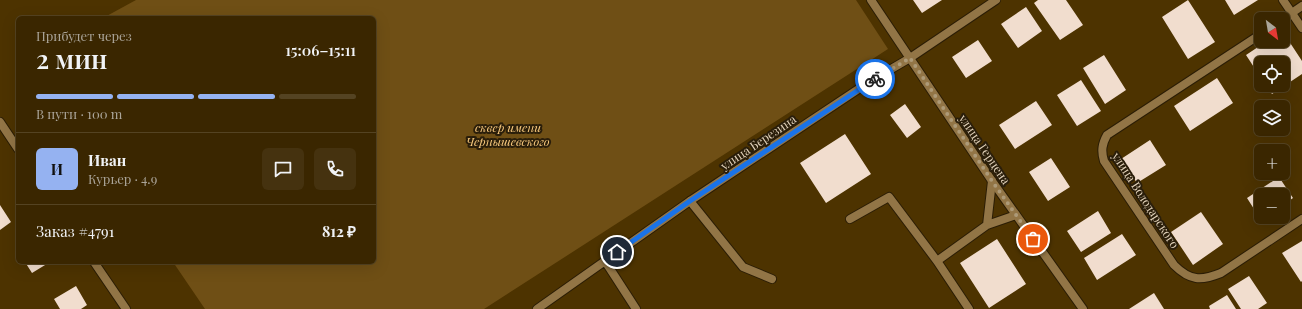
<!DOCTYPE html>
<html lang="ru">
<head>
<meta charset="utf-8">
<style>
  body { margin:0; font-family:"Playfair Display",serif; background:#45320f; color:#f1f3f6; height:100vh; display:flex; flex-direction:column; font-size:15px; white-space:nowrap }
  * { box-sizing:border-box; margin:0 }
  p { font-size:13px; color:#aba599 }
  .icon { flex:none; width:22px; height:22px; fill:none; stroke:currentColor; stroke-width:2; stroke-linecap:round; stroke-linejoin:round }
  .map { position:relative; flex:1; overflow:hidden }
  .sheet { position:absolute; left:16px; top:16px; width:360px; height:248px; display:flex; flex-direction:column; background:#3a2600; border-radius:6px; box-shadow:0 4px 16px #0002,0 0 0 1px #544322 }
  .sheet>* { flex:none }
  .needle { width:26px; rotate:149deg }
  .tools { position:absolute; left:1254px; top:12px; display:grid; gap:8px }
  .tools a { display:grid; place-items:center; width:36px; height:36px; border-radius:6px; background:#3a2600; box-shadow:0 4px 16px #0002,0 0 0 1px #544322; font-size:20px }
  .pin { position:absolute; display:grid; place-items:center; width:34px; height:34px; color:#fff; margin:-17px; border:2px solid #fff; border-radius:50%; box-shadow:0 1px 4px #0007 }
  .courier { position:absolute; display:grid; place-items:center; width:40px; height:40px; margin:-20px; border:3px solid #1a73e8; border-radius:50%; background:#fff; color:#222; box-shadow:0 1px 5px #0007 }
  .head em { font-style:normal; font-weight:600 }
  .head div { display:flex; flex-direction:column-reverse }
  .head { display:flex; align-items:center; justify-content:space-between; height:68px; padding:0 20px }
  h1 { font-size:26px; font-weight:600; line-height:30px }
  .bar { display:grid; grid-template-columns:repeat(4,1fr); gap:6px 4px; align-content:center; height:48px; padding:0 20px }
  .bar i { height:5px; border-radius:3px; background:#544322 }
  .bar .on { background:#95b2f1 }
  .bar p { grid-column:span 4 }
  .line { display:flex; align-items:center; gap:10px; padding:0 20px; border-top:1px solid #544322 }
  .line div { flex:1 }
  .round { display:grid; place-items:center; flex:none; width:42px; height:42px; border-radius:6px; background:#45320f }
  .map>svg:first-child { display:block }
</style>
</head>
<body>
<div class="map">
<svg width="1302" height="309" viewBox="0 0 1302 309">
  <rect width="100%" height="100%" fill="#4d3300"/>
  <path fill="#6f4f15" d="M136,0H856L888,49L484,309H205L173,262H374V18H103Z"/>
  <path fill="#f1ddce" d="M913,0H942L922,13Z
    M1038,0H1066L1083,25L1060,40L1034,3Z
    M1188,0L1215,42L1188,59L1162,17Z
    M1225,0H1258L1234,15Z
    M1026,7L1042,31L1018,48L1001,24Z
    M1283,32L1302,61V74L1272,94L1266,85H1283V63H1261V78L1246,55L1267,41H1283Z
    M978,40L992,61L966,78L952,57Z
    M1104,55L1126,90L1105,104L1083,68Z
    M1217,78L1233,103L1190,131L1174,106Z
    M1081,80L1101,111L1077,126L1057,95Z
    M1036,101L1052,125L1015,149L999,125Z
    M905,104L921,127L907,138L890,115Z
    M845,134L871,174L826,203L800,163Z
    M1150,140L1166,165L1137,183L1121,159Z
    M1051,158L1070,187L1048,201L1029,172Z
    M1279,177L1293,198L1283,205V195H1261V217H1263L1261,220L1247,198Z
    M0,205L11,222L0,230Z
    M1098,211L1111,233L1081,252L1067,231Z
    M1201,212L1223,244L1193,265L1171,232Z
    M1122,234L1136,255L1097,280L1084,258Z
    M997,239L1026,284L989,308L960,263Z
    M1302,241V281L1301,282L1282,253Z
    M25,262H50L32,273Z
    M1249,276L1267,303L1258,309H1241L1228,289Z
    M76,286L87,305L81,309H60L54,299Z
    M1154,293L1164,309H1129Z
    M1227,295L1236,309H1210L1209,306Z"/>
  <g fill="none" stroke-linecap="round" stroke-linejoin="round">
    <defs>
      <path id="service" d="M690,201L743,267L772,279
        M850,219L889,197L937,261L969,309
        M987,225L992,181
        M937,261L987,225L1016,215"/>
      <path id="minor" d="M871,0L992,181L1083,309
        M1283,0L1302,28
        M1283,19L1302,6
        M1261,34L1107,135C1102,144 1101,151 1104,161L1174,265C1190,281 1201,281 1221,273L1302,219
        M0,122L18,149
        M605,261L636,309
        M94,262L126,309
        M537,309L690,201L869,82L910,58L996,0"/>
    </defs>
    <use href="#service" stroke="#2b1d05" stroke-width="10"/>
    <use href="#minor" stroke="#2b1d05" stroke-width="10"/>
    <use href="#service" stroke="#927546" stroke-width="8"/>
    <use href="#minor" stroke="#927546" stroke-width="8"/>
  </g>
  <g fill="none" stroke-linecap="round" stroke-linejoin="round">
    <path stroke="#ad9a78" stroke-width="4" stroke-dasharray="0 7.2" d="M875,79L910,58L992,181L1033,239"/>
    <path stroke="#1a73e8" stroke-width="5" d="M617,252L690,201L875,79"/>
  </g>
  <g text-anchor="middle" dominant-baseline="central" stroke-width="4" stroke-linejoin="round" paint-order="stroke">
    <g font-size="12" font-style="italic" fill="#f8c97d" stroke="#2a1e0a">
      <text x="508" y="127">сквер имени<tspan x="508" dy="14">Чернышевского</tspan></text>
    </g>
    <g font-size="12" fill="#e1d1b9" stroke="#2a1e0a">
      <text transform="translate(758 142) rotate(-34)">улица Березина</text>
      <text transform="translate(985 149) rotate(56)">улица Герцена</text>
      <text transform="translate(1146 200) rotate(57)">улица Володарского</text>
    </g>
  </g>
</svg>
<div class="tools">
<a><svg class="needle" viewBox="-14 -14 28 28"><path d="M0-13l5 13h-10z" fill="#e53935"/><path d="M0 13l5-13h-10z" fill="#aba599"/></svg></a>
<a><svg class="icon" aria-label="locate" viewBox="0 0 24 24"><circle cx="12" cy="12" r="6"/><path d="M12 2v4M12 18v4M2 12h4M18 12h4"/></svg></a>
<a><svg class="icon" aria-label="layers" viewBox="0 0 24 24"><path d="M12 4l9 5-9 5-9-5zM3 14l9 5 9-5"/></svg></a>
<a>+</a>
<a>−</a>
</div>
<div class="pin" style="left:1033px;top:239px;background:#ea580c"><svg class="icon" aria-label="bag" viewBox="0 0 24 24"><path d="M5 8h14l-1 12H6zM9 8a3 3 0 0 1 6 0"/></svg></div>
<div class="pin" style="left:617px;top:252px;background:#1f2937"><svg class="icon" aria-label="home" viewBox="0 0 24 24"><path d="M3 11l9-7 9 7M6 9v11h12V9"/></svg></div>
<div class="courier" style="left:875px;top:79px"><svg class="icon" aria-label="bike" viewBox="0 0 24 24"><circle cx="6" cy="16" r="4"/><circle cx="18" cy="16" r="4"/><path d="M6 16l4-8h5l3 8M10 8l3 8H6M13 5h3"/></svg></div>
<section class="sheet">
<div class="head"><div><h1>2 мин</h1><p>Прибудет через</p></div><em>15:06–15:11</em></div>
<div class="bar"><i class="on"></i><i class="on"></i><i class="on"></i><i></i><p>В пути · 100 m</p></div>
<div class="line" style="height:72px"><b class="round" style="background:#95b2f1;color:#111">И</b><div><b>Иван</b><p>Курьер · 4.9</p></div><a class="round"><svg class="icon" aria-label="chat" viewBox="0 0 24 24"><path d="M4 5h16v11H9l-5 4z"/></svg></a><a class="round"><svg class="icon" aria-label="phone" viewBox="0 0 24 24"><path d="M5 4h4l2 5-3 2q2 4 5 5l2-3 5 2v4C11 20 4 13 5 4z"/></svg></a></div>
<div class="line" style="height:52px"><div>Заказ #4791</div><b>812 ₽</b></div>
</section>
</div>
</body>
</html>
